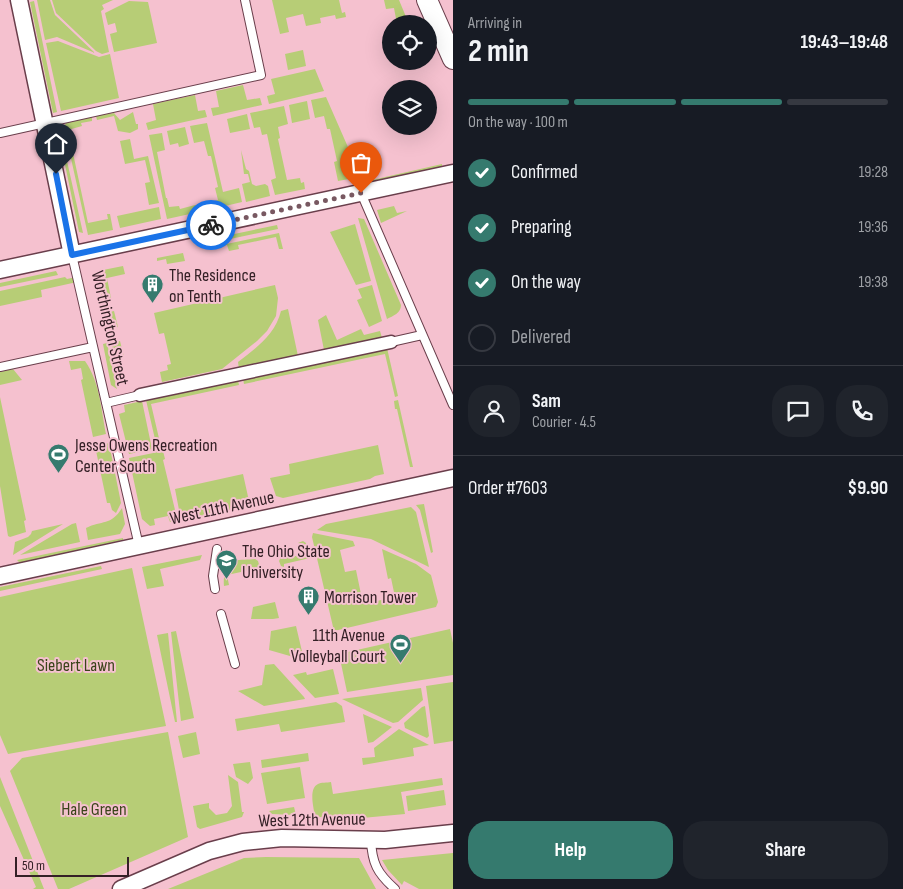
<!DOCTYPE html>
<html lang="en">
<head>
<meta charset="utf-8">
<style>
  body { margin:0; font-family:"Sofia Sans Condensed",sans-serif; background:#20242c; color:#f1f3f6; height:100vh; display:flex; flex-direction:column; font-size:19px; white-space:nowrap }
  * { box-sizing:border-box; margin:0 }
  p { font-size:16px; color:#9ea1a6 }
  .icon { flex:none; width:28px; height:28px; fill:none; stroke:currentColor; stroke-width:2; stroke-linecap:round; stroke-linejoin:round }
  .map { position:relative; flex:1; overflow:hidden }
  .sheet { display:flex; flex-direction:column; background:#171b24; width:450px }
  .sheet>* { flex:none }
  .controls { position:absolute; left:382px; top:15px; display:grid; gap:10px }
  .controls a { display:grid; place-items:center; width:55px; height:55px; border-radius:50%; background:#171b24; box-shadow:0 5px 20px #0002; font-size:25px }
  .scale { position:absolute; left:15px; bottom:12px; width:114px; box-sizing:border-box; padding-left:5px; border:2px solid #342026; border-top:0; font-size:14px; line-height:18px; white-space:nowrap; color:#342026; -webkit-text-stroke:4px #f5c1cf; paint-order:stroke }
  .pin { position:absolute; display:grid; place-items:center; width:42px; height:42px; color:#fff; margin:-51px -21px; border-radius:50% 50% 50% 0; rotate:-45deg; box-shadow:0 0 5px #0007 }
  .pin .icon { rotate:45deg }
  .courier { position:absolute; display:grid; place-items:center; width:50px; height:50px; margin:-25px; border:4px solid #1a73e8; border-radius:50%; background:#fff; color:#222; box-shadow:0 1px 6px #0007 }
  .overview em { font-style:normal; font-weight:700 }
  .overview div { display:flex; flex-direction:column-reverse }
  .overview { display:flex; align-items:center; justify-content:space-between; height:85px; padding:0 15px }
  h1 { font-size:32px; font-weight:700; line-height:38px }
  .bar { display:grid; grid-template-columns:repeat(4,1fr); gap:8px 5px; align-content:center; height:60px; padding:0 15px }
  .bar i { height:6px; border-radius:4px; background:#363941 }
  .bar .current { background:#357a6e }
  .bar p { grid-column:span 4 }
  .line { display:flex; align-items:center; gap:12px; padding:0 15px; border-top:1px solid #363941 }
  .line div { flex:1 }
  .round { display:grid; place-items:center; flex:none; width:52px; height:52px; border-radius:20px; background:#20242c }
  ol { padding:0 15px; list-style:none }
  li { display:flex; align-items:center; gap:15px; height:55px }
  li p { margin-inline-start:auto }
  li .icon { padding:5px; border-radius:50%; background:#357a6e; color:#fff; stroke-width:4 }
  li:last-child { color:#9ea1a6 }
  li i { width:28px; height:28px; border:2px solid #363941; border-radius:50% }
  .action { display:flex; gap:10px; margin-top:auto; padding:10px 15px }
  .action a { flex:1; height:58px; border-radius:20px; background:#357a6e; color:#fff; font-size:20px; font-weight:700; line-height:58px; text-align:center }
  .action a+a { background:#20242c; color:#f1f3f6 }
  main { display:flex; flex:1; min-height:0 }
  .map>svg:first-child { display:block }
</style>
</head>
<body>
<main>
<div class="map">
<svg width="453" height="889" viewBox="0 0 453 889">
  <rect width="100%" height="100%" fill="#f5c1cf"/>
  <path fill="#b7cd76" d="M37,0H50L55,15L95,53L57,37L45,40Z
    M52,0H113L102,5L104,9L101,11L109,52L102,54L96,51L56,13Z
    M272,0H339L342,13L345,12L346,17L336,19L335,15L320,18L321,23L306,26L303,14L286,18L289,32L280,34Z
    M384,0H399L409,24H397L394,8L386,9Z
    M34,1L57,112L53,113L30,2Z
    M129,1L148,2L157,43L114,52L110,34L117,32L115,23L108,25L105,13Z
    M58,41L99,57L110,54L119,98L61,111L46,43Z
    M303,50L306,66L288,70L285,54Z
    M315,69L324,91L269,104L267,96L275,94L271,79Z
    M243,85L247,100L260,98L262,105L213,116L211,108L219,107L216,91Z
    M195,95L198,111L205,110L207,117L148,130L146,123L156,120L153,104Z
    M326,97L358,170L360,177L338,181L334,162L337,161L330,129H327L324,116L315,118L311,100Z
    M307,101L310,119L292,123L289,105Z
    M284,106L288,124L278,127L280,138L278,139L287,180L300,178L301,183L304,182L305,189L275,195L271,180L276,178L267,134L262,135L260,127L254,128L250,113Z
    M133,112L136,124H138V129L130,133L118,131L114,116L97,120L96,116L114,113L120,120Z
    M247,114L250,129L230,133L227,119Z
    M92,117V121L81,123L82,126L68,130L88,223L108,219L107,214H110L113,230L88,235L64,127L66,123Z
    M207,123L223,192L239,188L242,202L204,211L203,204L218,200L215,188L218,187L211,156H208L204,141L194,143L190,126Z
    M59,125L83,233L79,232L58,131Z
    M185,127L189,144L179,147L178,143L170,145L167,131Z
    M162,133L165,150L157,152L166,198H167L169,207L179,206L180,209L195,205L197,206L199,212L167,219L149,135Z
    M130,139L134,159L148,156L159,203L149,205L145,183L150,182L145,160L125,164L120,141Z
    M241,150L246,169L249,171L252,184L256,186L265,184L268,186L270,196L246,202L242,184L250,182L248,174H244Z
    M442,164V168L372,183V180Z
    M394,206L397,213L407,211L381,223L377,210Z
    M159,207L161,219L120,228L117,216Z
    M358,218L364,219L401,305C401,313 393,316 387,319Z
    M355,224L371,281L356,285L330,232Z
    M277,225L278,229L216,242L215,238Z
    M279,233L283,249H279L276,237L238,245L239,249L229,251L227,245L218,247L217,246Z
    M183,253L185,261L167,264L166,259L157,261V258Z
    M123,266L125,274L107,278L111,298L105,299L107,309H104L97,275L98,271Z
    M56,271L58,275L0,287V283Z
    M65,277L67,279L76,277L77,282L41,290L42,297L0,306V291Z
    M275,285L278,298L276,316L267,331L257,341L222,369L162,382L160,372L168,370L167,365L171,364L164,333L159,334L154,313Z
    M372,285L382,321L369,327L357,300L362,298L358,289Z
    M288,309L298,356L239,369L238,362C256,348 275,335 281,311Z
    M114,311L118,327L111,329L113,338L111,339L105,313Z
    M326,315L337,340L361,329L364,335L380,331L382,338L324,350L318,320Z
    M120,341L124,357L118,359L120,369H117L111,343Z
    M107,343L117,389L111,385L103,344Z
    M387,348L398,396L395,397L385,354L244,384L243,379Z
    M69,361H85C100,382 101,409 106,434L93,437L81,380L83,379L81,368L71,370Z
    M13,369L22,380L0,385V372Z
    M238,380L239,385L151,404L161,447L157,448L146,400Z
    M0,397L26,520L24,521L26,532L10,537L8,536L0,486Z
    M398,400L413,467H410L397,409H395L394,401Z
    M142,401L152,449L129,454L119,414L125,412L124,405Z
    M109,443L121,503L116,513L112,510L110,503H107L95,446Z
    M378,445L384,474L375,476L370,479L283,498L276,496L270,478L290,474L289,464Z
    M163,451L165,459L163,460L176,514L172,522H170L168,516L154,519L155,525L150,526L142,519L129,458Z
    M243,474L249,501L239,503L234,509L187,519L180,515L175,489Z
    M424,504L433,552L431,553L420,510L416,505Z
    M411,507L416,512L429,567L371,539L317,530L326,524Z
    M122,508L125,524L120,534L88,540L86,528C102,520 111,526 122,508Z
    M76,523L80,542L20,555L72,524Z
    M63,524L13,555L15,542L28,537L31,534L32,531Z
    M313,533L353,541L355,546L340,550L345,572L356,570L363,604L395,597L391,578L388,579L382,549L416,564L431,575L438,602L436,607L334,631L312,537Z
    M123,538V540L20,563L17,560Z
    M303,541L306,543L310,558L284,564V567L281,566L279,561L281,557L296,556L302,553L303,545L298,543Z
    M202,555L200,560L160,569L164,586L147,589L142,567Z
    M255,559L258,561L260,568L227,575L229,585L224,586C223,578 225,564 234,561C240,559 249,560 255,559Z
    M101,566L102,569L0,591V587Z
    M132,568L166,726L8,754L0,735V597Z
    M275,602L279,618L273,619H251L253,607Z
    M296,626L304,660L269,650L271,631Z
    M450,629L453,643V675L347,692L339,654Z
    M176,631L194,718L181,721L171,632Z
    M168,633L177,722H175L157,635Z
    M274,664L304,697L305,699L264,706L238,691L262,685L265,665Z
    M333,669L339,694L315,698L293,675L306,672L307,675Z
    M453,682V741L434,744L426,686Z
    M421,688L423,700L398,722L393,723L342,699Z
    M336,702L342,706L345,722L281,732L279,724L237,731L235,719Z
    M425,706L429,736L427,738L405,728L404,723L422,707Z
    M363,714L392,727L373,742L368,743Z
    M399,729L429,745L413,748L414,756L363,765L362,758L375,757L374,748Z
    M168,732L188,837L69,889H58L10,771L22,758Z
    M196,732L200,754L183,758L178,736Z
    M308,753L309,761L262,768L261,760Z
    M250,762L253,778L248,784L236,777L233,764Z
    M300,767L305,798L267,804L261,773Z
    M228,775L238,782L242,812H244L242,817L200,829L197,827L193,806L209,803V808L216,815L227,813L232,806Z
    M0,777L44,889H33L36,887L0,806Z
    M442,778L443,785L401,792L405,814L362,818L315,817C314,808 308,789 318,784C321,782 327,783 331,782L333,794Z
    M444,790L446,805L408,811L406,796Z
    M294,807L296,815L272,814L269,811Z
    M453,853V889H419L404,881L402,885L388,870L382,860Z
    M266,857L359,858L376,889H168L244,858Z"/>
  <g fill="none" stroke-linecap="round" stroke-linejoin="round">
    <defs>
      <path id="service" d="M0,133L261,75L245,0
        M361,193L453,405
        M72,255L139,546
        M391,342L422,335
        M0,367L93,347
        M106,403L140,395
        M215,589L213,576L217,549
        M221,614L235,664
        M371,840C372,863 377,873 395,889"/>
      <path id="pedestrian" d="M140,395L391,342"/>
      <path id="minor" d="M19,0L72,255
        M0,270L453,173
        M0,576L453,478
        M121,889L209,851L243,842L282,838L385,840L453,833"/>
      <path id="tertiary" d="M427,0L453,59"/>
    </defs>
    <use href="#service" stroke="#693e4b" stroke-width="10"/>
    <use href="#pedestrian" stroke="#693e4b" stroke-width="15"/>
    <use href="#minor" stroke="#693e4b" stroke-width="19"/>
    <use href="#tertiary" stroke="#693e4b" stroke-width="22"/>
    <use href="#service" stroke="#fff" stroke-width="8"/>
    <use href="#pedestrian" stroke="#fff" stroke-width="12"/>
    <use href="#minor" stroke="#fff" stroke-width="16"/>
    <use href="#tertiary" stroke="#fff" stroke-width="20"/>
  </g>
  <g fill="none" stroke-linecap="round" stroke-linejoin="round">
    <path stroke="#785861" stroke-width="5" stroke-dasharray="0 9" d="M211,225L361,193"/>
    <path stroke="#1a73e8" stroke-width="6" d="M56,174L72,255L211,225"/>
  </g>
  <defs>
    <symbol id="building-pin" viewBox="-11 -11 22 30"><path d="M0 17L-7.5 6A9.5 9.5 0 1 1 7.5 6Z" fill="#357a6e" stroke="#f5c1cf"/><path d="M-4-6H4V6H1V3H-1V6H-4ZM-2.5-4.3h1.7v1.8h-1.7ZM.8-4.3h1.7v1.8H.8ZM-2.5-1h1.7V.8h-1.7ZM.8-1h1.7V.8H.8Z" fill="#fff"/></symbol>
    <symbol id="stadium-pin" viewBox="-11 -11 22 30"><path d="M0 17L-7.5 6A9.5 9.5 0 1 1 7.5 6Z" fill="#357a6e" stroke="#f5c1cf"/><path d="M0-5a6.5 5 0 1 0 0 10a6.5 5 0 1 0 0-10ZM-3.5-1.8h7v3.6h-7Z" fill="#fff"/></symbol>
    <symbol id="university-pin" viewBox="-11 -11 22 30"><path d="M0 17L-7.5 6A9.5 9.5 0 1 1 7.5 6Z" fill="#357a6e" stroke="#f5c1cf"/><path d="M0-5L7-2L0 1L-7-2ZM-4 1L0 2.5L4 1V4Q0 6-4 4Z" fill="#fff"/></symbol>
  </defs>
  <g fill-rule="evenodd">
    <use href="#building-pin" x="140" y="272" width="25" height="34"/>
    <use href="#stadium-pin" x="46" y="442" width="25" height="34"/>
    <use href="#university-pin" x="214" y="548" width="25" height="34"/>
    <use href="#building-pin" x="296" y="584" width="25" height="34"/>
    <use href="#stadium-pin" x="388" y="632" width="25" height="34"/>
  </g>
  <g text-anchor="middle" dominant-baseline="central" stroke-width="4" stroke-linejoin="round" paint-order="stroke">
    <g font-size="18" fill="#342026" stroke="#f5c1cf" text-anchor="start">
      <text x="169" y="275">The Residence<tspan x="169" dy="21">on Tenth</tspan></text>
      <text x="75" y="445">Jesse Owens Recreation<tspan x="75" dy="21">Center South</tspan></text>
      <text x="242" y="551">The Ohio State<tspan x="242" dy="21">University</tspan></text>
      <text x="324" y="597">Morrison Tower</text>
      <text x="385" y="635" text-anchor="end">11th Avenue<tspan x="385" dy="21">Volleyball Court</tspan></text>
    </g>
    <g font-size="18" fill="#342026" stroke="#f5c1cf">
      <text transform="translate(110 328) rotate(77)">Worthington Street</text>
      <text transform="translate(222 508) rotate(-12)">West 11th Avenue</text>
      <text transform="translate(312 820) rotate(-1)">West 12th Avenue</text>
    </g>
    <g font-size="18" fill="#3a441a" stroke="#f5c1cf">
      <text x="76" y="665">Siebert Lawn</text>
      <text x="94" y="809">Hale Green</text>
    </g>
  </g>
</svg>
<div class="controls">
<a><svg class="icon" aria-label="locate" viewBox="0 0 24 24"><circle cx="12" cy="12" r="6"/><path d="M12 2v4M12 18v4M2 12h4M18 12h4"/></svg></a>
<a><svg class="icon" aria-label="layers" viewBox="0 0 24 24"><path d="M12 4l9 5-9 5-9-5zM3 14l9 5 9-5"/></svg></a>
</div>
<div class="scale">50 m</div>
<div class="pin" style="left:361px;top:193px;background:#ea580c"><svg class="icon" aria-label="bag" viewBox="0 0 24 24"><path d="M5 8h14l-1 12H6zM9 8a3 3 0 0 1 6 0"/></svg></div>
<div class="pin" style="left:56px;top:174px;background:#1f2937"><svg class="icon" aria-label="home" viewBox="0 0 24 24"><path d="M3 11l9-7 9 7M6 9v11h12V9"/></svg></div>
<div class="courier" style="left:211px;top:225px"><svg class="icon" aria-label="bike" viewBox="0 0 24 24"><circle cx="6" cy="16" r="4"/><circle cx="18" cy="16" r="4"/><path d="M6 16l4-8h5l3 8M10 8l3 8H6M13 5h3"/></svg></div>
</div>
<section class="sheet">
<div class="overview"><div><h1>2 min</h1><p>Arriving in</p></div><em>19:43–19:48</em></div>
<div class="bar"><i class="current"></i><i class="current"></i><i class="current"></i><i></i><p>On the way · 100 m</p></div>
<ol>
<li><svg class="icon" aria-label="check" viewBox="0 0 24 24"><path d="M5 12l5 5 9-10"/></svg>Confirmed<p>19:28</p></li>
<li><svg class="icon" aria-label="check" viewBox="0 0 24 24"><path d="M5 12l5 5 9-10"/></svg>Preparing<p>19:36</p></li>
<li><svg class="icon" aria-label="check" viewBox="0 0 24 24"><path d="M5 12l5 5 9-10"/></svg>On the way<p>19:38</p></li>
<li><i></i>Delivered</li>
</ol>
<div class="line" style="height:90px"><a class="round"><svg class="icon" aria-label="person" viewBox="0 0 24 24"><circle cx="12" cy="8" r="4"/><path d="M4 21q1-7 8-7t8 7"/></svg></a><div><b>Sam</b><p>Courier · 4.5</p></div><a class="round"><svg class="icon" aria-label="chat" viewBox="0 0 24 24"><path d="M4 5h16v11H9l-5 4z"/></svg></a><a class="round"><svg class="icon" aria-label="phone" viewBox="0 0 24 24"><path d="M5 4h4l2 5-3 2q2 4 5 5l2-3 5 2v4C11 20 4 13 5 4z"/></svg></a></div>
<div class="line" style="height:65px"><div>Order #7603</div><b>$9.90</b></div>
<div class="action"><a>Help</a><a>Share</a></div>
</section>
</main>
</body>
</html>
